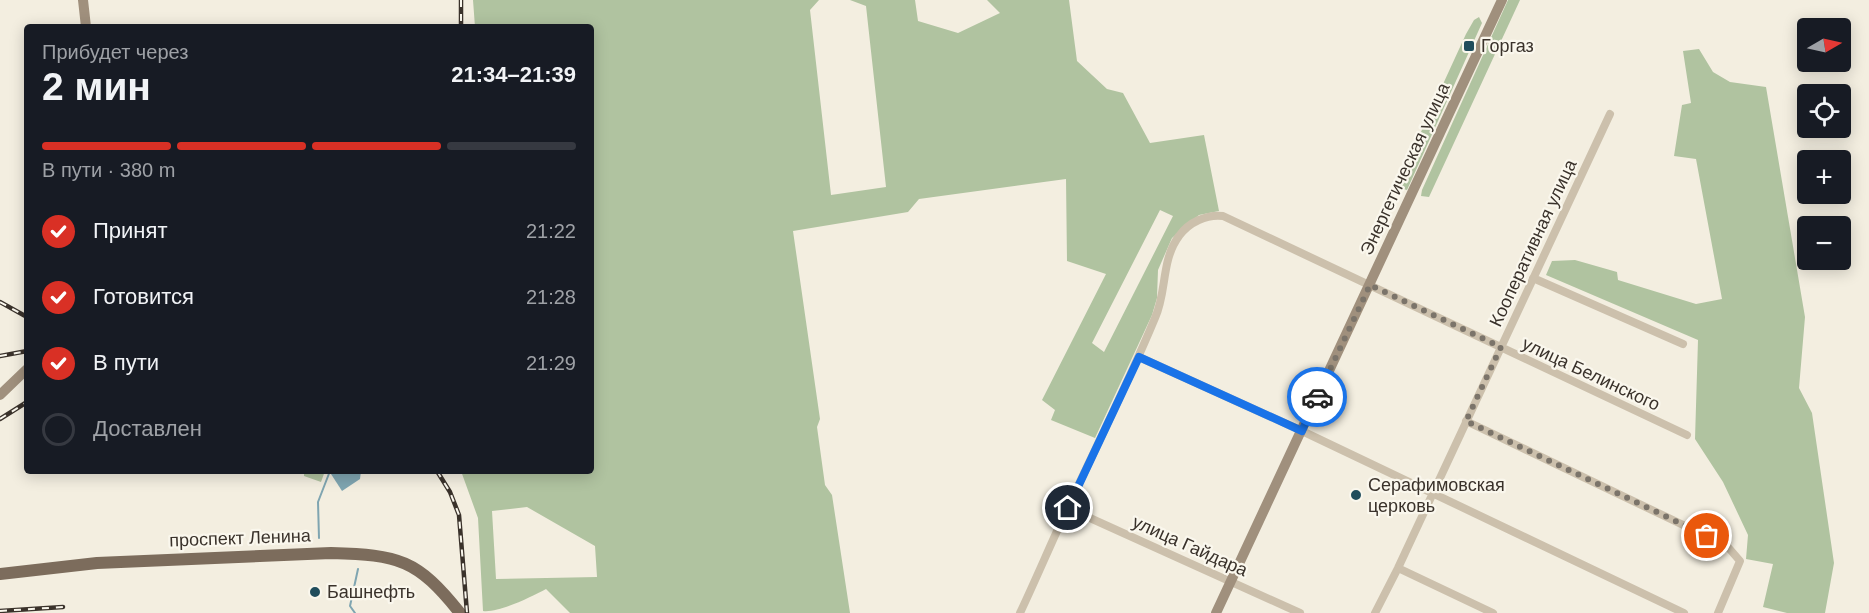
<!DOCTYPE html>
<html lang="ru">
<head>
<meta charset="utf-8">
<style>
  body { margin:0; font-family:Helvetica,sans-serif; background:#20242c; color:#f1f3f6; height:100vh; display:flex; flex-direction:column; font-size:22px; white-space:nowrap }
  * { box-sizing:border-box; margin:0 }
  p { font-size:20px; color:#9ea1a6 }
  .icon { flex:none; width:33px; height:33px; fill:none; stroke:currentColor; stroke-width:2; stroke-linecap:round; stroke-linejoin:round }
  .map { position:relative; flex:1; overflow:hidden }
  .sheet { position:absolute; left:24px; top:24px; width:570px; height:450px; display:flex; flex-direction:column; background:#171b24; border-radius:6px; box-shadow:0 3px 15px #0003 }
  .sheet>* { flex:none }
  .needle { width:39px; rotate:81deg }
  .buttons { position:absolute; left:1797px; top:18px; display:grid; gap:12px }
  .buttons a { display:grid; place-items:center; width:54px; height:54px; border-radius:6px; background:#171b24; box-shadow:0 3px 15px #0003; font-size:30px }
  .pin { position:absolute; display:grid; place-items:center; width:51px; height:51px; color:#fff; margin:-26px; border:3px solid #fff; border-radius:50%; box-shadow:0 2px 6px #0007 }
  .courier { position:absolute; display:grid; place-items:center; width:60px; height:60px; margin:-30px; border:4px solid #1a73e8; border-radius:50%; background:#fff; color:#222; box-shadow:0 2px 8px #0007 }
  .overview em { font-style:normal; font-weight:700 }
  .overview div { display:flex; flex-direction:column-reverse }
  .overview { display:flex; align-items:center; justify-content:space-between; height:102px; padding:0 18px }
  h1 { font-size:39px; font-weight:700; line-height:45px }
  .bar { display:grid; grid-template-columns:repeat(4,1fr); gap:9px 6px; align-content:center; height:72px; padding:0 18px }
  .bar i { height:8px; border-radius:4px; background:#363941 }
  .bar .active { background:#d93025 }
  .bar p { grid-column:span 4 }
  ol { padding:0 18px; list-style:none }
  li { display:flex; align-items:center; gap:18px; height:66px }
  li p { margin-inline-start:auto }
  li .icon { padding:6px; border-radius:50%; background:#d93025; color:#fff; stroke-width:4 }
  li:last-child { color:#9ea1a6 }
  li i { width:33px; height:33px; border:3px solid #363941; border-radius:50% }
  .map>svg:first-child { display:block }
</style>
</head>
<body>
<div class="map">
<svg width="1869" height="613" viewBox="0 0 1869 613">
  <rect width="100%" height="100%" fill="#f3eee0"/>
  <path fill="#b0c3a0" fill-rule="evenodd" d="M473,0H819L810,10L831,195L886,187L866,6L850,0H915L918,21L958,33L1000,13L987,0H1069L1077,61L1107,89L1123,93L1150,143L1204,135L1219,211L1199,215L1172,238L1158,270L1157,298L1152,315L1095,438L1051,420L1055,410L1042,400L1106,274L1067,261L1066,179L919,199L908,212L793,231L820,419L817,427L825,485L832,495L850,613H570L546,589C531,597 499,613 483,611L478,518L461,471H591V27H475ZM1160,210L1173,216L1104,352L1092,343ZM527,507L595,546L597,577L496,579L492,511Z
    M1508,0H1520L1429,197L1421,196L1422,190Z
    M1479,17L1482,23L1407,190L1399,188V183L1404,169L1466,34L1474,20Z
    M1699,49L1713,72L1730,82L1766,87L1805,317L1799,388L1812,413L1834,563L1825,613H1787L1763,607L1773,564L1746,559L1748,535L1723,482L1695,439L1698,340L1546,275L1552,261L1575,260L1617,272L1618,280L1696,304L1722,299L1696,159L1674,156L1682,105L1691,103L1683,51Z
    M304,471H325L321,482L304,476Z"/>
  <path fill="#7fa5b1" d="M333,471H361L360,479L342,491L331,474Z"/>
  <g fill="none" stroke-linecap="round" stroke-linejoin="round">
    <path stroke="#7fa5b1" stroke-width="2" d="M319,538L318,502L330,471
      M355,613L350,606L358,569"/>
    <path stroke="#ccc0ac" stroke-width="8" d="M1533,278L1683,344
      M1139,357L1302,431L1684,613
      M1466,421L1727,546L1740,561L1718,613
      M1068,508L1300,613
      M1398,568L1493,613
      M1020,613C1037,577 1052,541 1069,505C1098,443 1129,381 1155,318C1167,292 1161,260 1179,236C1189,222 1207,214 1223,216L1687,435
      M1375,613L1398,568L1610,114"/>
    <path stroke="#a0907d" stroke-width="10" d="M83,0L86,27
      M0,395L27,369
      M1216,613L1502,0"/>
    <path stroke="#7c6c5c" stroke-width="12" d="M0,574L97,563L331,553C399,555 417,559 460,613"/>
    <defs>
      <path id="rail" d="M461,0V27
        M0,302L27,317
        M0,356L27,351
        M0,419L27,402
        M437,471L450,492L459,515L467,613
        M0,611L63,607"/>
    </defs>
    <use href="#rail" stroke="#3a322b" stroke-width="4.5"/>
    <use href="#rail" stroke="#faf7ed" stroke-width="2" stroke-dasharray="7" stroke-linecap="butt"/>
  </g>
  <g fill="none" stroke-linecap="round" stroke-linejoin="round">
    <path stroke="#7b746a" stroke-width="6" stroke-dasharray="0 10.8" d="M1317,397L1370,285L1501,347L1466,421L1707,536"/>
    <path stroke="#1a73e8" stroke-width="8" d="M1068,508L1139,357L1302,431L1317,397"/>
  </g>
  <g fill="#204d5c" stroke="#faf7ed" stroke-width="2">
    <rect x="1463" y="40" width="12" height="12" rx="3"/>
    <circle cx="1356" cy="495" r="6"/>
    <circle cx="315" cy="592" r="6"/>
  </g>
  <g text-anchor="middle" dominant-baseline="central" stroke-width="4.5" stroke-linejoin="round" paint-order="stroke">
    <g font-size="18" fill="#3a322b" stroke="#faf7ed" text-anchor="start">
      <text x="1481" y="46">Горгаз</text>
      <text x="1368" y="485">Серафимовская<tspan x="1368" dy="21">церковь</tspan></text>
      <text x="327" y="592">Башнефть</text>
    </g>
    <g font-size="18" fill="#3a322b" stroke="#faf7ed">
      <text transform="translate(1405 169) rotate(-65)">Энергетическая улица</text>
      <text transform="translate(1533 243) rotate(-65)">Кооперативная улица</text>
      <text transform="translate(1591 374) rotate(25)">улица Белинского</text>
      <text transform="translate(240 538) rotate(-2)">проспект Ленина</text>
      <text transform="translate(1190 546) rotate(24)">улица Гайдара</text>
    </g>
  </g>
</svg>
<div class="buttons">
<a><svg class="needle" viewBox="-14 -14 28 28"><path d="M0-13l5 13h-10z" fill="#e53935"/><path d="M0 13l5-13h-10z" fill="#9ea1a6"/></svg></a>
<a><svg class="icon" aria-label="locate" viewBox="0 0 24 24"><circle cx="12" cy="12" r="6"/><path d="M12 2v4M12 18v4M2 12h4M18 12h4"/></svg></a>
<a>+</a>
<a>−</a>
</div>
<div class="pin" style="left:1707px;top:536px;background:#ea580c"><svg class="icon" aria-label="bag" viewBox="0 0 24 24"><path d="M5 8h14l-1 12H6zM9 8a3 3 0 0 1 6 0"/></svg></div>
<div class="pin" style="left:1068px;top:508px;background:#1f2937"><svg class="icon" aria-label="home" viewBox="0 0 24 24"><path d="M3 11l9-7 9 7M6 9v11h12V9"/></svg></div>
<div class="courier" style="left:1317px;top:397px"><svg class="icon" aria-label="car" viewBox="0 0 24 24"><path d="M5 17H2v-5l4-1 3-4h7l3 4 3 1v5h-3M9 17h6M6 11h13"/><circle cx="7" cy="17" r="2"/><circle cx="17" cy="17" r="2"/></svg></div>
<section class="sheet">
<div class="overview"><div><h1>2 мин</h1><p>Прибудет через</p></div><em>21:34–21:39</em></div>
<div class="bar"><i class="active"></i><i class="active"></i><i class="active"></i><i></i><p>В пути · 380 m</p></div>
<ol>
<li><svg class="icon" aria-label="check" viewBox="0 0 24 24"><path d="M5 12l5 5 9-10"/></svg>Принят<p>21:22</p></li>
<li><svg class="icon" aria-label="check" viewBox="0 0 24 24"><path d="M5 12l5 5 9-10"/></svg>Готовится<p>21:28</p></li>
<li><svg class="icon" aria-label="check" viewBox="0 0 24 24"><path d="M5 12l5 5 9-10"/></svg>В пути<p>21:29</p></li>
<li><i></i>Доставлен</li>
</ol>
</section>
</div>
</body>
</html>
